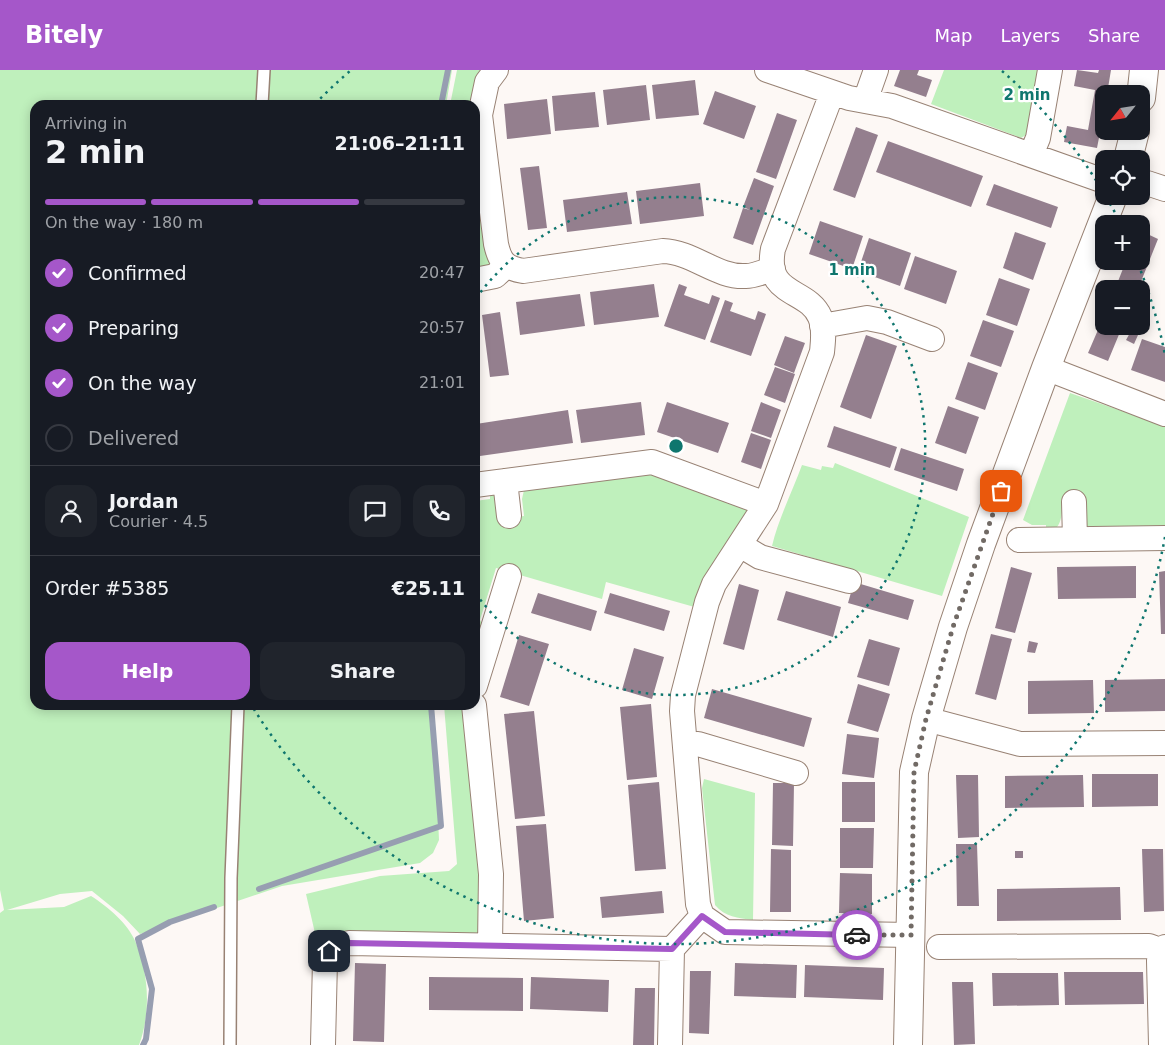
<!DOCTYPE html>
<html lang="en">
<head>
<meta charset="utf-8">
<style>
  body { margin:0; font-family:"DejaVu Sans",sans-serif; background:#20242c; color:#f1f3f6; height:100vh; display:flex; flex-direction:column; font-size:19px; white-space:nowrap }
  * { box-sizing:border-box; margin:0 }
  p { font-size:16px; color:#9ea1a6 }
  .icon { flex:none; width:28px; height:28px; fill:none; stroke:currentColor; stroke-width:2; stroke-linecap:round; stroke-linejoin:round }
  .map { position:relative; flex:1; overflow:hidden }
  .side { position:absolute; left:30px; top:30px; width:450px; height:610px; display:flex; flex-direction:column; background:#171b24; border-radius:15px; box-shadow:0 2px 12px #0003 }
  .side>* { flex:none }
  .needle { width:32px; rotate:240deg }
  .tools { position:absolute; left:1095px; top:15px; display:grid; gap:10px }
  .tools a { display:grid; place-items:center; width:55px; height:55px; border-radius:10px; background:#171b24; box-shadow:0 2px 12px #0003; font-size:25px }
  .pin { position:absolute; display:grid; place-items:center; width:42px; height:42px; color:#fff; margin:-21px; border-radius:10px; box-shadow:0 2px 8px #0006 }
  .courier { position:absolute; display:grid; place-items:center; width:50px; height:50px; margin:-25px; border:4px solid #a557c9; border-radius:50%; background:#fff; color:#222; box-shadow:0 1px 6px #0007 }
  .overview em { font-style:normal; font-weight:700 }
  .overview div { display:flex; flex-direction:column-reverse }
  .overview { display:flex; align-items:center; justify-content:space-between; height:85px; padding:0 15px }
  h1 { font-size:32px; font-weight:700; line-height:38px }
  .bar { display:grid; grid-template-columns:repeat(4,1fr); gap:8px 5px; align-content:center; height:60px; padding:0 15px }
  .bar i { height:6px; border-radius:4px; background:#363941 }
  .bar .current { background:#a557c9 }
  .bar p { grid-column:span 4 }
  .line { display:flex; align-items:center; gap:12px; padding:0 15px; border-top:1px solid #363941 }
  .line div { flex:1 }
  .round { display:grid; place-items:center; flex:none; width:52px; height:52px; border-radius:15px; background:#20242c }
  ol { padding:0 15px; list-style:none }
  li { display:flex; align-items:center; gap:15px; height:55px }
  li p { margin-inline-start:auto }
  li .icon { padding:5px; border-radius:50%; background:#a557c9; color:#fff; stroke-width:4 }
  li:last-child { color:#9ea1a6 }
  li i { width:28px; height:28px; border:2px solid #363941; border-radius:50% }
  .button { display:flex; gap:10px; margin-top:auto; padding:10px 15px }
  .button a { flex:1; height:58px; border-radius:15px; background:#a557c9; color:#fff; font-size:20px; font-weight:700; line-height:58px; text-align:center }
  .button a+a { background:#20242c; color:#f1f3f6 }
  header { display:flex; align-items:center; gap:30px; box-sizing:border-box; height:70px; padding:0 25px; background:#a557c9; color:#fff }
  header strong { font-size:24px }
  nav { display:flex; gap:28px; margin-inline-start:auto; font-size:18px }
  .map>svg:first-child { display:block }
</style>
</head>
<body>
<header>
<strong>Bitely</strong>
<nav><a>Map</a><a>Layers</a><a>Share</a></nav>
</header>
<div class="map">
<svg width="1165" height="975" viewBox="0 0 1165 975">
  <rect width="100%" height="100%" fill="#fdf8f5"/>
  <path fill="#bff0bc" d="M0,0H452L446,35H35V635H433L439,770L433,783L420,793L282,816L140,864L123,846L92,821L60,824L7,840L64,837L91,826C108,837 128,853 136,873C149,905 151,943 139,975H0V843L4,840L0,820Z
    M457,0H486L475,35H450Z
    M944,0H1044L1032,66L1026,65L1021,68L931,34Z
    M475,75L493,196L475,205Z
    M1070,323L1165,356V459L1088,460L1082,456L1078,433L1062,435C1062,447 1061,461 1046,462V455H1032L1023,450Z
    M835,393L969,447L942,526L772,476C778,450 792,422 802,395L821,400L822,396L833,398Z
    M651,400L750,436L745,452L713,493L698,538L606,512L602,529L496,498L480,550L487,562L475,576V431L490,429V423L496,422L508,448L524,446L522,429L524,420Z
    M444,635H471L483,866L320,885L306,824L380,806L449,801L457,794Z
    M704,709L755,723L753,850C738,848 725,847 715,835L702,718Z"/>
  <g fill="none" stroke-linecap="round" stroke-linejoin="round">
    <path stroke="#979eb1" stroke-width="6" d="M441,35L448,0
      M259,819L441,756L431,635
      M143,975L146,969L152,919L138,869L170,852L214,837"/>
  </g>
  <path fill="#947f8e" d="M900,0H919L917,5L932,10L926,27L894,16Z
    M1077,0L1098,3L1099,0H1111L1107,24H1104V42L1097,78L1064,72L1067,56L1088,60L1095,20L1074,16Z
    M695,10L699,45L656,49L652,15Z
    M646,15L650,50L607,55L603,20Z
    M715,21L756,36L744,69L703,54Z
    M595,22L599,57L555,61L552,26Z
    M547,29L551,64L507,69L504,34Z
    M777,43L797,50L776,109L756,102Z
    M856,57L878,65L855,128L833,120Z
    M888,71L983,106L971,137L876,102Z
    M539,96L547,158L528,160L520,98Z
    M754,108L774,116L753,175L733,168L743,138L750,140L743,137Z
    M700,113L704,146L640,154L636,121Z
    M994,114L1058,137L1051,158L986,135Z
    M627,122L632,154L567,162L563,130Z
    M820,151L863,166L852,199L809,184Z
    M1141,161L1158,169L1138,219H1115L1126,191H1141Z
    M1015,162L1046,173L1033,210L1003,198Z
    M869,168L911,183L900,216L858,201Z
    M915,186L957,201L946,234L904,219Z
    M999,208L1030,219L1017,256L986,245Z
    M654,214L659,247L594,255L590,222Z
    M679,214L687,217L684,225L709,234L712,225L720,228L705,270L664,256Z
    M580,224L585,256L520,265L516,232Z
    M725,230L733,233L730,241L755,250L758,241L766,244L751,286L710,272Z
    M500,242L509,305L490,307L482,245Z
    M1104,246V256L1120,262L1108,291L1088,283Z
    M983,250L1014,261L1001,297L970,286Z
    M1131,261L1138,265L1134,274L1126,270Z
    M866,265L897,276L871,349L840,337Z
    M785,266L805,273L794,303L774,295Z
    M1142,269L1165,277V312L1131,300Z
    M968,292L998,303L985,340L955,329Z
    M775,297L795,304L785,333L764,325Z
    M641,332L645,365L581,373L576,340Z
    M667,332L729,353L718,383L657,362Z
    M761,332L781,340L771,368L751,361Z
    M948,336L979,347L966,384L935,373Z
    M568,340L573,373L480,386L476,354Z
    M834,356L897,377L890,398L827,377Z
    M751,363L771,370L761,399L741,392Z
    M901,378L964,399L957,421L894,400Z
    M1136,496V528L1058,529L1057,497Z
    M1011,497L1032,503L1015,563L995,558Z
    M1165,501V564H1161L1159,502Z
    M854,512L914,530L908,550L848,533Z
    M739,514L759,520L744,580L723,574Z
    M786,521L841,537L833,567L777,550Z
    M538,523L597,541L591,561L531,543Z
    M610,523L670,541L664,561L604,543Z
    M991,564L1012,569L996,630L975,624Z
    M519,565L549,574L529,636L500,627Z
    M869,569L900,578L889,616L857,607Z
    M1029,571L1038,573L1035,583L1027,582Z
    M634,578L664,587L652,629L622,620Z
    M1165,609V641L1105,642V610Z
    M1093,610L1094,643L1028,644V611Z
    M858,614L890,624L878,662L847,653Z
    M712,619L812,648L804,677L704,648Z
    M651,634L657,707L627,710L620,637Z
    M534,641L545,746L515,749L504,644Z
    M847,664L879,668L874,708L842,704Z
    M1092,704H1158V736L1092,737Z
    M956,705H978L979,767L958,768Z
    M1083,705L1084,737L1005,738V706Z
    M659,712L666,799L635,801L628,715Z
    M842,712H875V752H842Z
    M773,713H794L793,776L772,775Z
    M546,754L554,848L524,851L516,756Z
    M840,758H874L873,798H840Z
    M956,774H977L979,836H957Z
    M771,779L791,780V842H770Z
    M1142,779H1163L1164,841L1144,842Z
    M1015,781H1023V788H1015Z
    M840,803L872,804V844L839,843Z
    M1120,817L1121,850L997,851V819Z
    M662,821L664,843L602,848L600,827Z
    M355,893L386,894L384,972L353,971Z
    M735,893L797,895L796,928L734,926Z
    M805,895L884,898L883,930L804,927Z
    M690,901H711L709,964L689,963Z
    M1064,902H1143L1144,934L1065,935Z
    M992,903H1058L1059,935L993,936Z
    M429,907L523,908V941L429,940Z
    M531,907L609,910L608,942L530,939Z
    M952,912H973L975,974L954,975Z
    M635,918H655L654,975H633Z"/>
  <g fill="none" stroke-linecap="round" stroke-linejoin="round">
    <defs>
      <path id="lane" d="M262,35L264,0
        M230,975L231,808L238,635"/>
      <path id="street" d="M496,0L487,12L480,45L496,174C500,192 505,198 523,201L663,181C693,182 717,208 746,206C755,206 765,201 773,199
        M767,0L849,28L892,36L1104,111
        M832,23L773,179C764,227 808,218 820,247C825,258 823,271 822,282L766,434L714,514L707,532L683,625L682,641L698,834L702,846L725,862L911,865
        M865,31L876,0
        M1031,85L1038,68L1050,0
        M1147,113L1165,119
        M475,210L495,206L506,196
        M822,256L867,248L887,252L932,269
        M1046,298L1165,344
        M505,411L509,446
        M475,415L652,392L766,434
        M1074,432L1075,469
        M1019,470L1165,468
        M740,475L760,487L849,511
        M475,616L509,506
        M474,635L491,804L490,875
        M926,649L1020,674L1165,673
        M685,675L698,674L796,703
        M939,877L1149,876L1163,881
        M323,975L325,891C330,879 336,875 349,873L672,879
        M670,975L672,879L702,846
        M1161,975L1159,891L1165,877"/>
      <path id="secondary" d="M1141,28L1144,0
        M1128,89L1135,61
        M908,975L914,702L926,649L953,557L981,474L1046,298L1113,126"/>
    </defs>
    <use href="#lane" stroke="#988274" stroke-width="14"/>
    <use href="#street" stroke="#988274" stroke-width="26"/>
    <use href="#secondary" stroke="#988274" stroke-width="30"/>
    <use href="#lane" stroke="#fff" stroke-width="11"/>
    <use href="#street" stroke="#fff" stroke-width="24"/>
    <use href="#secondary" stroke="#fff" stroke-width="28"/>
  </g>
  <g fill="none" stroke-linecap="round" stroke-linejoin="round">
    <path stroke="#716a65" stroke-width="5" stroke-dasharray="0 9" d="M857,865H911L914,702L926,649L953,557L1001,421"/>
    <path stroke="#a557c9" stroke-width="6" d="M329,881L338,875L349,873L672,879L702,846L725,862L857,865"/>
  </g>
  <g fill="none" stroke="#0f766e" stroke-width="2.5" stroke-dasharray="2.5 5">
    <path d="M476 228A249 249 0 1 1 476 524"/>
    <path d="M1165 467A497 497 0 0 1 252 636M315 34A497 497 0 0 1 350 1M1002 1A497 497 0 0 1 1102 120M1106 127A497 497 0 0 1 1119 150M1138 194A497 497 0 0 1 1165 285"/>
  </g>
  <circle cx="676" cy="376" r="8" fill="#0f766e" stroke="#fff" stroke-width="2.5"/>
  <g font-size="15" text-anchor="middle" font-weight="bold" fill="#0f766e" stroke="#fff" stroke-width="4.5" stroke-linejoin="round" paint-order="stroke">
    <text x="1027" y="30">2 min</text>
    <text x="852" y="205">1 min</text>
  </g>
</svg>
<div class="tools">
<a><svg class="needle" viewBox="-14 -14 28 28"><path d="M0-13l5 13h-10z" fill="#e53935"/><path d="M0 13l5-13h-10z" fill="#9ea1a6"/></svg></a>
<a><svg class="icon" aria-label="locate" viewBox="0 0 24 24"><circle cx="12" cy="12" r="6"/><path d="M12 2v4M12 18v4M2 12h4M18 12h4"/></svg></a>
<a>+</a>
<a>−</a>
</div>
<div class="pin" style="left:1001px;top:421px;background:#ea580c"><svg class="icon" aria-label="bag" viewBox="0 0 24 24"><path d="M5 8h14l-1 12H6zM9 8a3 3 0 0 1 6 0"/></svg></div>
<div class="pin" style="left:329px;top:881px;background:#1f2937"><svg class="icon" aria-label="home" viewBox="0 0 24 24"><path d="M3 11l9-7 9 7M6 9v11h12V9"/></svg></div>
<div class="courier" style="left:857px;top:865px"><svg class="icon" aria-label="car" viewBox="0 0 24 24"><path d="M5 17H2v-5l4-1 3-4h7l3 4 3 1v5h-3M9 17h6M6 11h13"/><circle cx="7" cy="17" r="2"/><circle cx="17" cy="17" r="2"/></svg></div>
<section class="side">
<div class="overview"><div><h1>2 min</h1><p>Arriving in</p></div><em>21:06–21:11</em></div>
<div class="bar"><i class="current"></i><i class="current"></i><i class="current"></i><i></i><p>On the way · 180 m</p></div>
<ol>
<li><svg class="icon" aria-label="check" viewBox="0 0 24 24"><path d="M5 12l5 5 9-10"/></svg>Confirmed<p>20:47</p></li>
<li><svg class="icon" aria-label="check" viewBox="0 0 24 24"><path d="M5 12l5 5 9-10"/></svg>Preparing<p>20:57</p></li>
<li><svg class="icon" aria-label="check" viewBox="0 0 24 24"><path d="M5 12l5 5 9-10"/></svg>On the way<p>21:01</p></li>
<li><i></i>Delivered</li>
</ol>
<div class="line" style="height:90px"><a class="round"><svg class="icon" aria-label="person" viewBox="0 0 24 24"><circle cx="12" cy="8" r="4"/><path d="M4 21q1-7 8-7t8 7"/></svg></a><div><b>Jordan</b><p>Courier · 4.5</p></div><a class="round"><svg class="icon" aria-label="chat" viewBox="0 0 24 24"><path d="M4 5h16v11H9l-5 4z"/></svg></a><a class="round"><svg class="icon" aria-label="phone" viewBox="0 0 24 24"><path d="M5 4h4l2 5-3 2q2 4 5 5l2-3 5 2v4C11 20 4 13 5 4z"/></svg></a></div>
<div class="line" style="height:65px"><div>Order #5385</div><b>€25.11</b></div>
<div class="button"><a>Help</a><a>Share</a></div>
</section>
</div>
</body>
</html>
